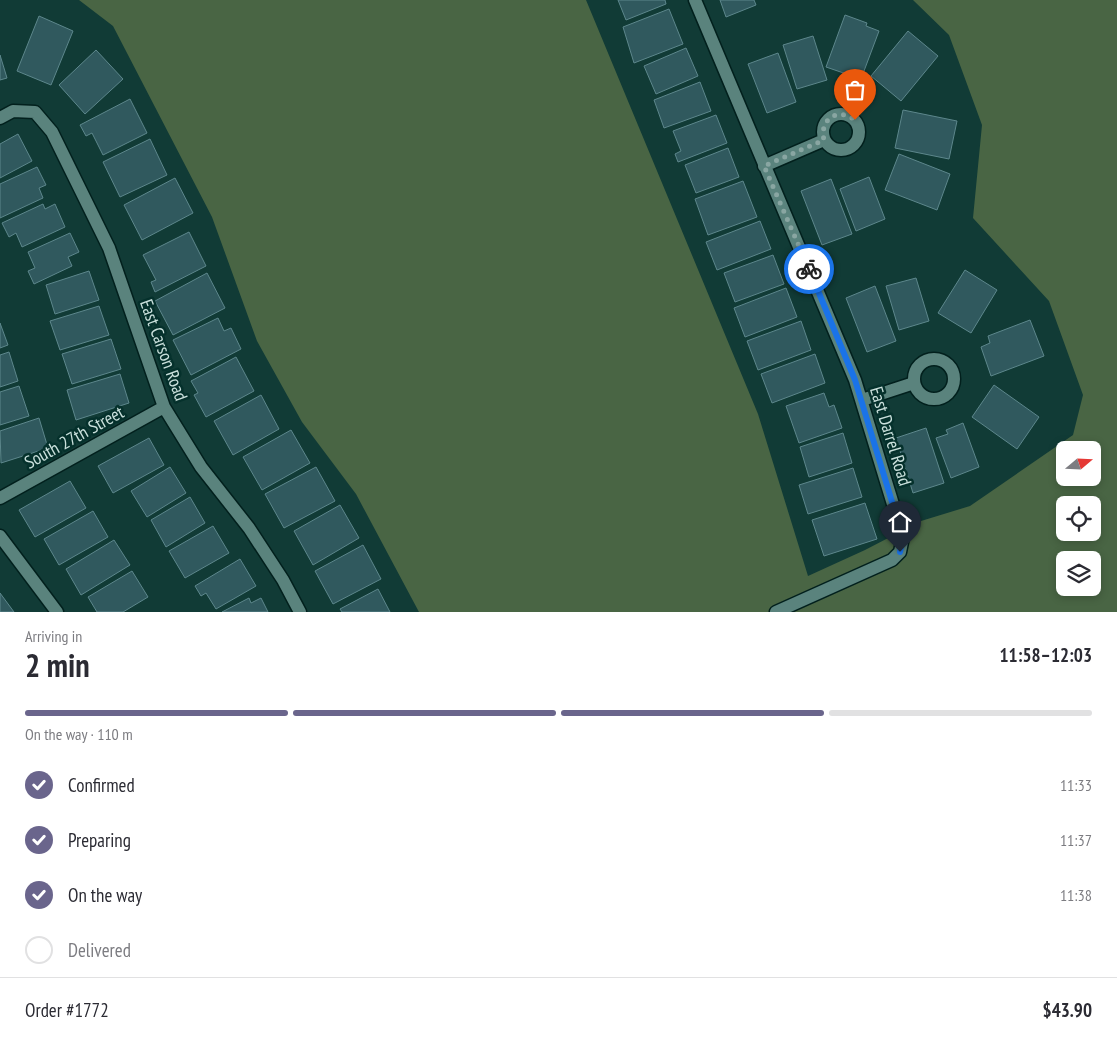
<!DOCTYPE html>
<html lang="en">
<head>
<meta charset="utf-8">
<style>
  body { margin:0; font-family:"PT Sans Narrow",sans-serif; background:#f2f2f3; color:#2b2b33; height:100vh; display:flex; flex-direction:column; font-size:19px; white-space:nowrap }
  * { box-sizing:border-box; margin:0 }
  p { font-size:16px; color:#7c7c81 }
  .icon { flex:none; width:28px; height:28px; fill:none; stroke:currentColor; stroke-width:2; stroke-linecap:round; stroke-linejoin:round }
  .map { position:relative; height:612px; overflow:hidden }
  .sheet { display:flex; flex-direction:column; background:#fff; flex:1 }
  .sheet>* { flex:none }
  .needle { width:32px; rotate:71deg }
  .fabs { position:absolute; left:1056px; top:441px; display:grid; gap:10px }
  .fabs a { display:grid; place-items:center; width:45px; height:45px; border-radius:8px; background:#fff; box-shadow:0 2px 8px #0003; font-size:25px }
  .pin { position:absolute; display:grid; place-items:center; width:42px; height:42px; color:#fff; margin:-51px -21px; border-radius:50% 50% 50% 0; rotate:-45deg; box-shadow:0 0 5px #0007 }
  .pin .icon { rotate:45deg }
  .courier { position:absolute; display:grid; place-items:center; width:50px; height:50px; margin:-25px; border:4px solid #1a73e8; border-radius:50%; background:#fff; color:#222; box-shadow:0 1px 6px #0007 }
  .summary em { font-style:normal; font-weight:700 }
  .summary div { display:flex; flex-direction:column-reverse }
  .summary { display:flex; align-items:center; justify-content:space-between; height:85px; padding:0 25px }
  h1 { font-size:32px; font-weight:700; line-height:38px }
  .bar { display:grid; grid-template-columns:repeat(4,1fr); gap:8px 5px; align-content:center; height:60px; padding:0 25px }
  .bar i { height:6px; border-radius:4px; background:#e1e1e2 }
  .bar .current { background:#6a658c }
  .bar p { grid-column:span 4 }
  .line { display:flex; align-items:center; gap:12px; padding:0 25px; border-top:1px solid #e1e1e2 }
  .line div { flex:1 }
  ol { padding:0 25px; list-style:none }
  li { display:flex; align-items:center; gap:15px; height:55px }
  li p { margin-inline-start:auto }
  li .icon { padding:5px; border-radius:50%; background:#6a658c; color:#fff; stroke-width:4 }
  li:last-child { color:#7c7c81 }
  li i { width:28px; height:28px; border:2px solid #e1e1e2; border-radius:50% }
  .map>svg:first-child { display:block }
</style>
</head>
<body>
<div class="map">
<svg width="1117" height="612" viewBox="0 0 1117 612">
  <rect width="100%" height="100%" fill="#113b36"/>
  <path fill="#496544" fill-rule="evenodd" d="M79,0H586L758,414L808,576L865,550L921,521L970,506L1073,435L1083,395L1049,301L973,218L982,125L949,35L913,0H1117V612H419L356,494L302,422L257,341L212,217L113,26ZM1065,450H1092V478H1065ZM1065,505H1092V532H1065ZM1065,560H1092V588H1065Z"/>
  <path fill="#30595e" stroke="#5d878c" d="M618,0H665L666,4L626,20Z
    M720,0H754L756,5L726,17Z
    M669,9L683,44L634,63L623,27Z
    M845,15L867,23L866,26L879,31L861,79L826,67Z
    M39,16L73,31L51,85L17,71Z
    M908,31L938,56L901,101L871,76Z
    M813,36L827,80L797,89L783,45Z
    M686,48L698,76L656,94L644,66Z
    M96,50L123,79L85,114L59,85Z
    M778,53L796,102L767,113L748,64Z
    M0,55L7,78L0,80Z
    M700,82L711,111L664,128L654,100Z
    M130,99L147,133L103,155L92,133L86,136L80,125Z
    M903,110L957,121L949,159L895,148Z
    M716,115L727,143L678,162L675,154L681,151L673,131Z
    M18,134L32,161L0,178V144Z
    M150,139L167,175L120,197L103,162Z
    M728,148L739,177L696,193L685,165Z
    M899,154L950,174L937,210L885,190Z
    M37,167L46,185L39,188L43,198L0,218V184Z
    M869,177L885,219L856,231L840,189Z
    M175,178L193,213L142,240L124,205Z
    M831,179L852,234L822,245L801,191Z
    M743,181L757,217L708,235L695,199Z
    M43,204L45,209L55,204L65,227L22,247L16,233L9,237L2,223Z
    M760,221L771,249L717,270L706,242Z
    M189,232L206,266L155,292L151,282L156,280L143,255Z
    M70,233L79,252L68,257L72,266L34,284L28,271L35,268L28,252Z
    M773,255L784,284L735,302L724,273Z
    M965,270L997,290L971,333L938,313Z
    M89,271L99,300L55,314L46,285Z
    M207,273L225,308L173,335L155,301Z
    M916,278L929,321L899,330L886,286Z
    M875,286L896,341L867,352L846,298Z
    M786,288L797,317L745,337L734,308Z
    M99,306L109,335L60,350L50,321Z
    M218,318L224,331L231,328L241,349L191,375L173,340Z
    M1030,320L1044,356L991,376L981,347L990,343L988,336Z
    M801,321L811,350L758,370L747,341Z
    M0,323L8,345L0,348Z
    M111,339L121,369L72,384L62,354Z
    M9,352L18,381L0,387V355Z
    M815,354L825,383L772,403L761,374Z
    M236,357L254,391L206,417L194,395L198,393L191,381Z
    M120,374L129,403L76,420L67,390Z
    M994,385L1039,417L1017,449L972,417Z
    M19,386L29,416L0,425V392Z
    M824,393L829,407L834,405L842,428L799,443L786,406Z
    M261,395L279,429L233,455L214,421Z
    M39,418L48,448L1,463L0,431Z
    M963,423L979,467L951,478L936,438L948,434L946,430Z
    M926,428L944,483L913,493L896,438Z
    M291,430L310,463L262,490L243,457Z
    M843,433L852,463L809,477L800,447Z
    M149,438L164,465L113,493L98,466Z
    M170,467L186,493L147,517L131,491Z
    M316,467L335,501L284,528L265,494Z
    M853,468L862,497L808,514L799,485Z
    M70,481L86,508L35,537L19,510Z
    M190,497L205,523L166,547L151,520Z
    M865,503L877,539L824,556L812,520Z
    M340,505L359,538L313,565L294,531Z
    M93,511L108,537L59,565L44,539Z
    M213,526L229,553L185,578L169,551Z
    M114,540L130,565L81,595L66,569Z
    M363,545L381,579L333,604L315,571Z
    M240,559L256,586L216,609L206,593L201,596L195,586Z
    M132,571L148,597L123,612H97L88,597Z
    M378,589L390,612H342L340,609Z
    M0,593L14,612H0Z
    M249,598L251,603L261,598L268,612H222Z"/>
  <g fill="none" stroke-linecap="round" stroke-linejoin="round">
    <defs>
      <path id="street" d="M695,0L855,380L903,537L900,552L892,560L776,612
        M823 132a18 18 0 1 1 36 0a18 18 0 1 1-36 0Z
        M0,118L13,111L35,112L52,132L109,248L164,407L201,467L249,528L283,580L300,612
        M764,166L824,140
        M914 379a20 20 0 1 1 40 0a20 20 0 1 1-40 0Z
        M862,400L914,383
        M0,498L164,407
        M0,536L57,612"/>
    </defs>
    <use href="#street" stroke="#02201d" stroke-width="15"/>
    <use href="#street" stroke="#5a837d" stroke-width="12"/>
  </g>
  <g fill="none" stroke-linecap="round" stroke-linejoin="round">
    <path stroke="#89a6a2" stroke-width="5" stroke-dasharray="0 9" d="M809,269L764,166L824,140C819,119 838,107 855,120"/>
    <path stroke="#1a73e8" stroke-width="6" d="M809,269L855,380L903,538L900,552"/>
  </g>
  <g text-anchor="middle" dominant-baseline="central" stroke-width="5" stroke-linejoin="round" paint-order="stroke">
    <g font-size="18" fill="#cae0dc" stroke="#05312c">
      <text transform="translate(164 350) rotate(70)">East Carson Road</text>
      <text transform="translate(891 436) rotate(73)">East Darrel Road</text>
      <text transform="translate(74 437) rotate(-29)">South 27th Street</text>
    </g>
  </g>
</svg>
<div class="fabs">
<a><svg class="needle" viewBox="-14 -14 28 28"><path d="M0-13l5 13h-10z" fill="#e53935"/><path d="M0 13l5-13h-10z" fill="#7c7c81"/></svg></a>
<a><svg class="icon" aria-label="locate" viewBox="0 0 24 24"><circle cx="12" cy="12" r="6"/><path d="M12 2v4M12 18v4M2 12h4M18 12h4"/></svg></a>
<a><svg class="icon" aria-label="layers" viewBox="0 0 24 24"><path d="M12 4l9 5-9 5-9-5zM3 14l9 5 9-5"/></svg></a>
</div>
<div class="pin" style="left:855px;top:120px;background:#ea580c"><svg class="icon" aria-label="bag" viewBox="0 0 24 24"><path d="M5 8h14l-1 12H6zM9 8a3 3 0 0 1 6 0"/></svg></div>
<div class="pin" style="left:900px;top:552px;background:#1f2937"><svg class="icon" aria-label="home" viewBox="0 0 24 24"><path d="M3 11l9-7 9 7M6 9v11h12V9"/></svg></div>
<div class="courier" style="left:809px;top:269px"><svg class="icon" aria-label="bike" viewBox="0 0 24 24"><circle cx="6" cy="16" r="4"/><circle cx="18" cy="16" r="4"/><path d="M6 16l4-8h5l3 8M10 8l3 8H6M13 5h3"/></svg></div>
</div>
<section class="sheet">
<div class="summary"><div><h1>2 min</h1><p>Arriving in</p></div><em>11:58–12:03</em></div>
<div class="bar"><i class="current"></i><i class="current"></i><i class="current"></i><i></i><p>On the way · 110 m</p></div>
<ol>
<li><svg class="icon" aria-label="check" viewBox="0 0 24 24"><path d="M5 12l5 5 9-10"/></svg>Confirmed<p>11:33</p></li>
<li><svg class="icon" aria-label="check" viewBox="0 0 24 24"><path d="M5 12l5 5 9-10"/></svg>Preparing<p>11:37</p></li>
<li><svg class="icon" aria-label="check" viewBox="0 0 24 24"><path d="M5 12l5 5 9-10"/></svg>On the way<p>11:38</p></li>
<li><i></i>Delivered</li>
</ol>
<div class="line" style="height:65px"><div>Order #1772</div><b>$43.90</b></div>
</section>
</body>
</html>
